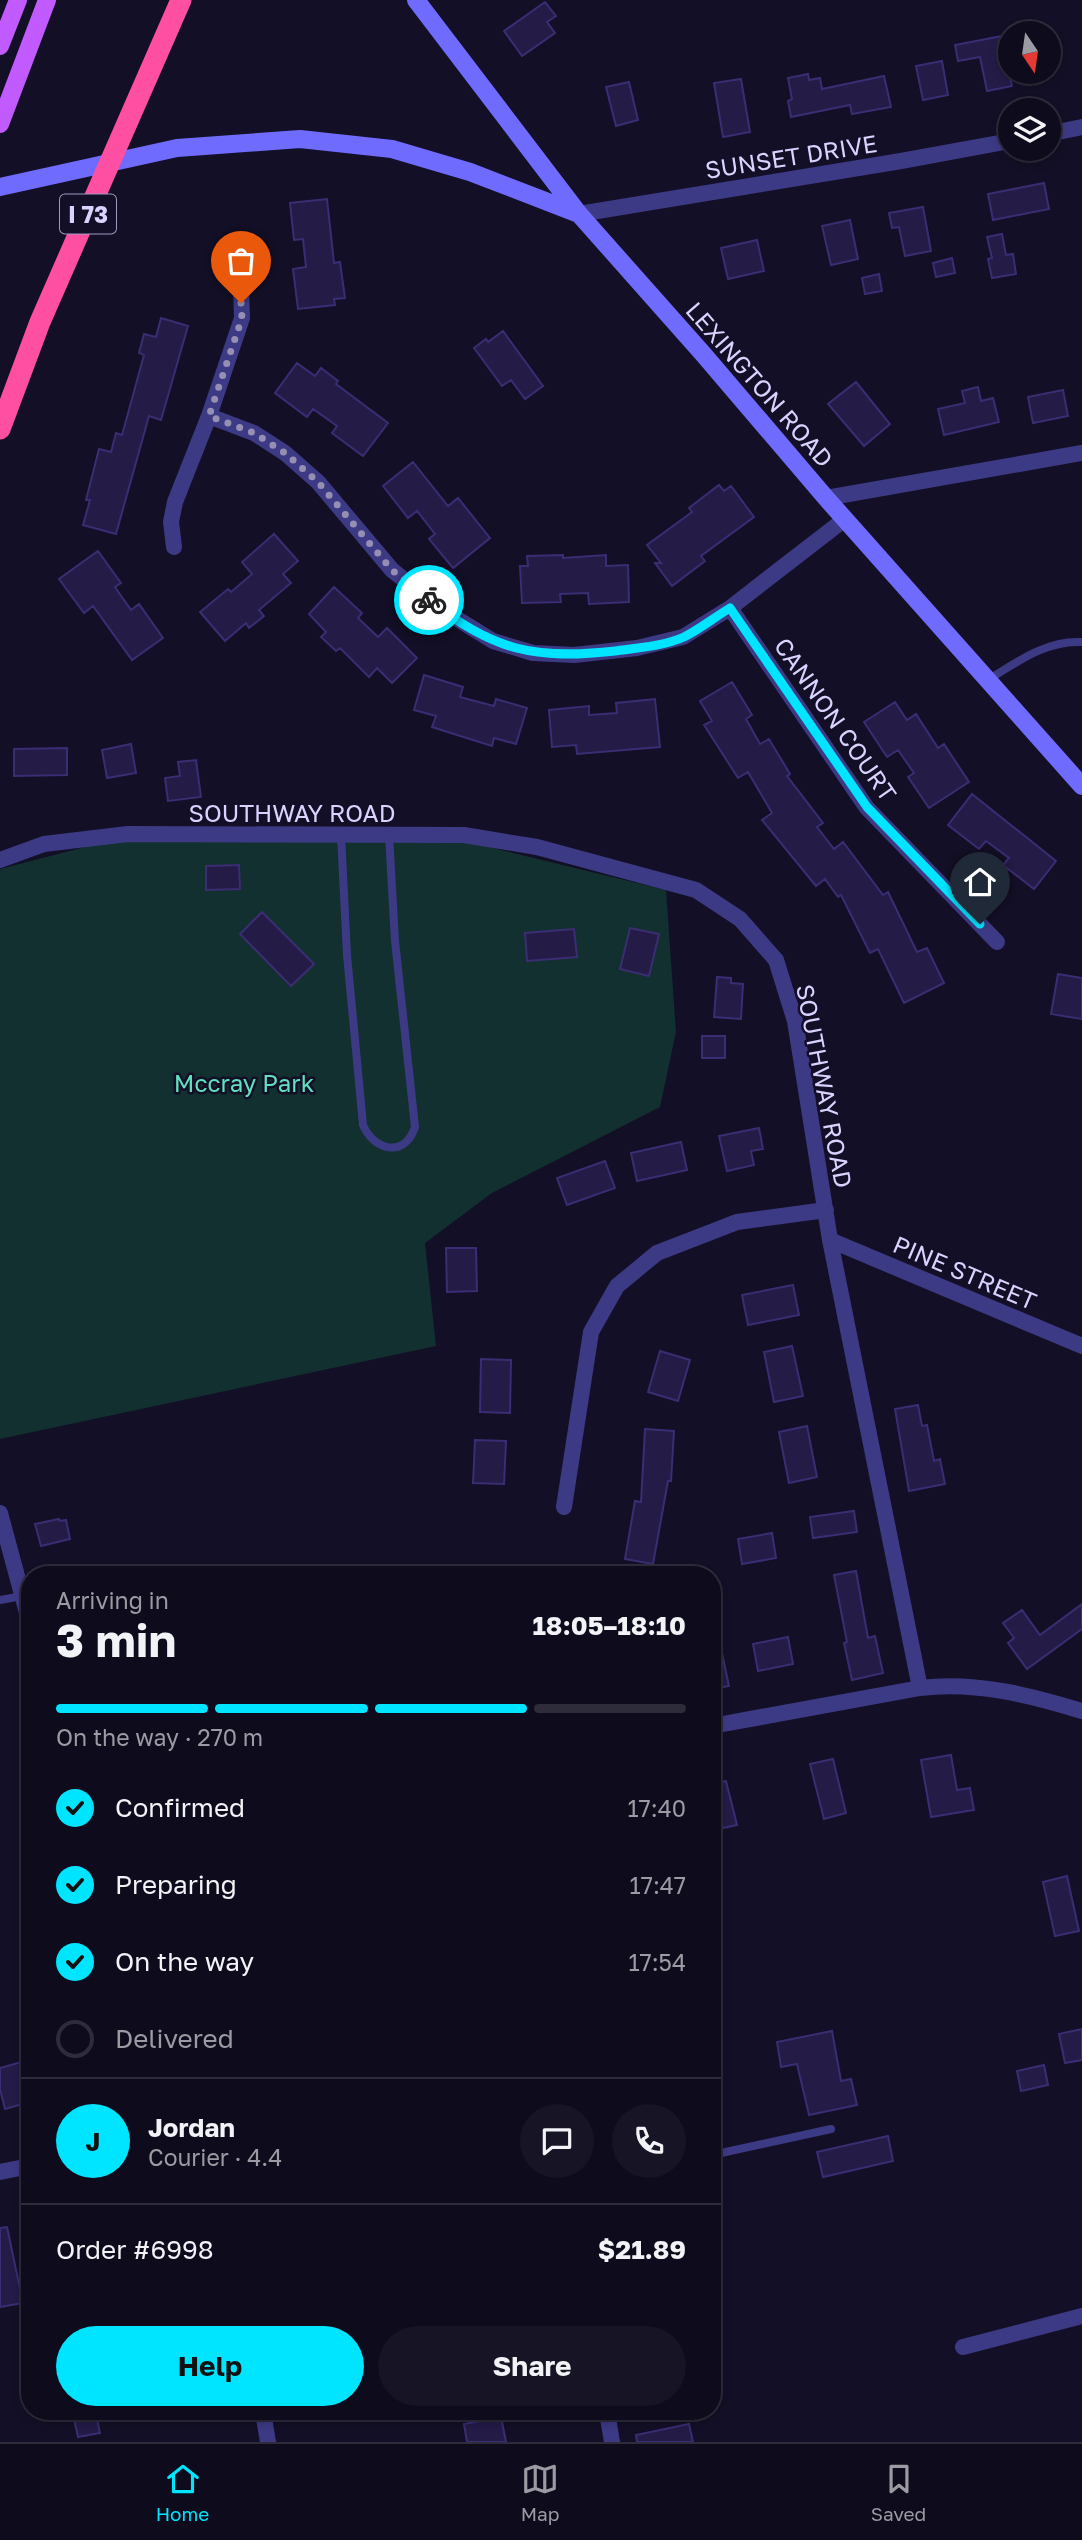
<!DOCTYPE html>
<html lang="en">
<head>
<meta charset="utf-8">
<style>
  body { margin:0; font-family:"Golos Text",sans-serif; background:#171425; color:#f1f3f6; height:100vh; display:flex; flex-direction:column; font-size:26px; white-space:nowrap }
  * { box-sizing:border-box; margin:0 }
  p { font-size:23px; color:#9b9ba3 }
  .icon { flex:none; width:38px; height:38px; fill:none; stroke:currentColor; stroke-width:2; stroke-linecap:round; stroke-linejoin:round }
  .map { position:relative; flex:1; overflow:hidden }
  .sheet { position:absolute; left:21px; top:1566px; width:700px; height:854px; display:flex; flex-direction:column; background:#0e0b1c; border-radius:28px; box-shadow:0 4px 10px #0003,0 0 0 2px #2e2b3b }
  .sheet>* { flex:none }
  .needle { width:46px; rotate:167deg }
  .fabs { position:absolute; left:998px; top:21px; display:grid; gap:14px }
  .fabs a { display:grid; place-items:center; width:63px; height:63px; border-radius:50%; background:#0e0b1c; box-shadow:0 4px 10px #0003,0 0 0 2px #2e2b3b; font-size:35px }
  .pin { position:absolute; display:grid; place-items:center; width:60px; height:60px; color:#fff; margin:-72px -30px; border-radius:50% 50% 50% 0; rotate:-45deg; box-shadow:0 0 7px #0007 }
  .pin .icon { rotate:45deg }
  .courier { position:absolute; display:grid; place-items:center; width:70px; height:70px; margin:-35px; border:5px solid #00e5ff; border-radius:50%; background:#fff; color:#222; box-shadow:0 2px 9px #0007 }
  .summary em { font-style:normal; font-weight:700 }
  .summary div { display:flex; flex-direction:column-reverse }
  .summary { display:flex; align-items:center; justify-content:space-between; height:119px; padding:0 35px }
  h1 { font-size:46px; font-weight:700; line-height:52px }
  .bar { display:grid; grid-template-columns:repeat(4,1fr); gap:10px 7px; align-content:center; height:84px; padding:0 35px }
  .bar i { height:9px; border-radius:5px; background:#2e2b3b }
  .bar .current { background:#00e5ff }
  .bar p { grid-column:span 4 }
  .line { display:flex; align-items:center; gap:18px; padding:0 35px; border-top:2px solid #2e2b3b }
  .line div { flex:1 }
  .round { display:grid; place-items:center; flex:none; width:74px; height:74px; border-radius:37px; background:#171425 }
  ol { padding:0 35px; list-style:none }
  li { display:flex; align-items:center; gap:21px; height:77px }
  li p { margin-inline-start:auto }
  li .icon { padding:7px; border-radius:50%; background:#00e5ff; color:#111; stroke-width:4 }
  li:last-child { color:#9b9ba3 }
  li i { width:38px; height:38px; border:4px solid #2e2b3b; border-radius:50% }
  .cta { display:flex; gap:14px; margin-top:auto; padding:14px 35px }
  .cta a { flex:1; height:80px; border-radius:42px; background:#00e5ff; color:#111; font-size:28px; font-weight:700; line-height:80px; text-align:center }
  .cta a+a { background:#171425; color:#f1f3f6 }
  .tabs { display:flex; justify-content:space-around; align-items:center; height:98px; border-top:2px solid #2e2b3b; background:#0e0b1c; font-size:19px; color:#9b9ba3 }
  .tabs a { display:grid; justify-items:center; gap:4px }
  .tabs .current { color:#00e5ff }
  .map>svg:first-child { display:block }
</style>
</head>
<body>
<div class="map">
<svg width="1082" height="2442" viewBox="0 0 1082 2442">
  <rect width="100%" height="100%" fill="#130f26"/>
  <path fill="#12302f" d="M116,839L460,840L666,890L676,1032L660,1107L492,1193L425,1243L436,1346L0,1439V869Z"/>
  <path fill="#241b47" stroke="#3b2d73" stroke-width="2" d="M545,2L556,16L547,22L555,33L522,56L504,31Z
    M1002,36L1012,86L987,91L980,57L958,61L955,45Z
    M942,61L948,95L923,100L916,66Z
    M808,74L809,80L820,78L822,89L884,76L891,107L852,114L850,105L791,117L788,101L792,99L788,78Z
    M741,79L750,132L723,137L714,83Z
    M629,82L638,120L616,126L606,87Z
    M1044,183L1049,209L993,220L988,194Z
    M327,199L334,263L340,262L345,298L334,299L335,305L298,309L293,269L306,267L303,239L294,240L290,203Z
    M923,207L931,251L905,256L899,227L892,228L889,213Z
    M850,220L858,259L831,265L822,226Z
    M1002,234L1006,255L1013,254L1016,274L992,278L988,259L992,258L987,237Z
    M757,240L764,271L728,279L721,248Z
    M952,258L955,273L936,277L933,263Z
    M879,274L882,291L865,294L862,278Z
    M161,318L188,326L161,420L149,416L116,534L83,525L90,500H86L99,449L111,452L116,433L122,435L144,355L139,353L144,334L156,337Z
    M503,331L543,386L525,399L511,380L502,386L474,348L486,339L488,342Z
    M297,363L315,376L321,368L338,381L336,384L388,423L363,456L332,433L337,426L313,409L307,417L275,393Z
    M856,382L890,424L864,446L828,404Z
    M978,387L981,401L993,398L999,422L944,435L938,409L965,403L962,391Z
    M1063,390L1068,416L1033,423L1028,397Z
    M413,462L448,506L458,498L490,538L453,568L429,539L435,534L417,511L408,518L383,486Z
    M719,485L724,491L731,486L754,517L701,556L705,561L672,586L655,563H661L647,545L692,512L689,508Z
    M274,534L298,561L283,574L291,583L259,610L264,616L249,628L246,623L225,641L200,612L228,589L231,592L252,574L242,562Z
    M98,551L121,583L115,587L131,610L139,604L163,638L132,660L93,606L84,613L59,579Z
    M563,555V558L606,555V566L628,565L629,602L589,604L588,593L560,594L561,602L522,603L520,566H528L527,556Z
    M334,587L362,613L358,618L378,637L387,628L417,658L392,683L377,668L369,677L340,648L336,651L321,637L326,632L309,614Z
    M424,675L463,687L460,697L494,706L496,699L527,708L516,744L494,738L492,746L432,727L436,716L414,710Z
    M732,682L752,715L746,719L760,744L769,739L790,774L787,776L823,823L817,827L834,849L843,842L883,895L888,892L917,952L927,948L944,983L904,1003L878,949L870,953L841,895L838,897L825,879L816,886L762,820L772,813L748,772L738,778L704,725L712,721L700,701Z
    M655,699L660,747L577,754L576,745L552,747L549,710L589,706V715L617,713L616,703Z
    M895,702L907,720L916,714L938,748L944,744L969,782L929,808L908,777L914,773L898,750L887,757L864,722Z
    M131,744L136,773L107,778L102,750Z
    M67,748V775L14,776V749Z
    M196,760L201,797L168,801L165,778L180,776L178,762Z
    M972,794L1056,861L1034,889L1003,865L1009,858L986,841L979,849L948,825Z
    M239,865L240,889L206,890V866Z
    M262,912L314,964L291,986L240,934Z
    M630,928L659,934L649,976L620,969Z
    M574,929L577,957L527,961L525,933Z
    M1058,974L1082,978V1019L1051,1014Z
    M717,977L731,978V983L743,984L741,1019L714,1017Z
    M702,1036H725V1058H702Z
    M759,1128L763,1149L751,1151L754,1165L727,1171L719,1136Z
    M681,1142L687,1170L637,1181L631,1153Z
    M605,1161L615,1188L567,1205L557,1178Z
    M446,1248H476L477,1291L447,1292Z
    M793,1285L799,1315L748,1325L742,1295Z
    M792,1346L803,1396L774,1402L764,1352Z
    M660,1351L690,1360L678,1401L648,1392Z
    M481,1359L511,1360L510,1413L480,1412Z
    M918,1405L922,1426L927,1425L934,1461L940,1459L945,1484L909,1491L895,1409Z
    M807,1426L817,1477L789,1483L779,1432Z
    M645,1429L674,1431L671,1481H668L653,1564L625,1559L635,1501L641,1502Z
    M475,1440L506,1441L504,1484L473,1483Z
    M854,1511L857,1532L813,1538L810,1517Z
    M59,1519L60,1521L66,1520L70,1539L41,1546L35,1524Z
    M772,1533L776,1558L742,1564L738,1539Z
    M856,1571L868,1638L875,1636L883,1673L852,1680L844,1643L847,1642L834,1575Z
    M1082,1604V1629L1027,1669L1008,1643L1014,1638L1003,1623L1022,1610L1040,1635Z
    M788,1637L793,1664L758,1671L753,1644Z
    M712,1639H719L729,1686L712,1689Z
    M951,1755L957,1790L970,1788L974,1810L931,1817L921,1760Z
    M833,1759L846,1813L824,1819L810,1764Z
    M726,1781L737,1825L723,1828L721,1821L712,1823V1784Z
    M1067,1876L1079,1931L1055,1936L1043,1882Z
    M1082,2029V2060L1065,2063L1059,2034Z
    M832,2031L841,2081L851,2079L857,2105L809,2115L797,2064L781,2067L777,2042Z
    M25,2061L30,2080V2102L5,2109L0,2089V2068Z
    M1044,2065L1048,2085L1021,2091L1017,2071Z
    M888,2136L893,2161L823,2177L817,2152Z
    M7,2227L23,2303L0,2307V2228Z
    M96,2415L100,2433L78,2437L74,2419Z
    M501,2417L506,2442H467L464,2424Z
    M689,2424L693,2442H637L636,2435Z"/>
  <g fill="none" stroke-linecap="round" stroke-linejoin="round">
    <path stroke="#3d3a85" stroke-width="8" d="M988,680C1017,662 1046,640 1082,642
      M341,835L347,955L363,1125C374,1151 405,1158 415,1127L395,941L389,835
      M0,1600L22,1596
      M712,2155L831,2129"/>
    <path stroke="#3d3a85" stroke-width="16" d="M1048,134L1082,127
      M579,214L901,161L1010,141
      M209,416L254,433L285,453L318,482L392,570L438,607L493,641L533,653L574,655L637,648L683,637L730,608L845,519
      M826,498L1082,453
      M174,547L171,522L175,502L209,416L242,318L241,288L232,257
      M730,608L867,808L997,942
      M0,860L44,844L128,834L464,835L537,847L696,890L740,919L776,960L795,1021L830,1240L920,1688
      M830,1240L1082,1346
      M564,1507L591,1332L617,1286L657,1253L737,1222L826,1210
      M0,1513L30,1624
      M712,1726L920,1688C975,1681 1029,1695 1082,1711
      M0,2172L30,2166
      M963,2347L1082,2316
      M263,2412L268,2442
      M607,2412L612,2442"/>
    <path stroke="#6f6bff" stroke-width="18" d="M416,0L579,214L704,355L826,498L1082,786
      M0,187L177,148L300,139L392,149L470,172L579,214"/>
    <path stroke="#c25bff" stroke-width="18" d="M0,46L18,0
      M0,124L47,0"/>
    <path stroke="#ff4fa3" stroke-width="21" d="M0,429L40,322L181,0"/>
  </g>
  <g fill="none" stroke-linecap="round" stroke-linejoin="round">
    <path stroke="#948fb3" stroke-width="7" stroke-dasharray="0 12.6" d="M241,303L242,318L209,416L254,433L285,453L318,482L392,570L429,600"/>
    <path stroke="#00e5ff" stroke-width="9" d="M429,600C493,651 536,660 615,651C637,648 664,646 684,637C700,629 715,617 730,608L867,807L980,924"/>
  </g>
  <g text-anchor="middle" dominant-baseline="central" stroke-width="5" stroke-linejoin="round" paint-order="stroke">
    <rect fill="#130f26" stroke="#9e99be" stroke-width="2" x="60" y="194.5" width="56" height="39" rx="5"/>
    <g font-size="23" font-weight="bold" fill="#d9d4ff">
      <text x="88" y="214">I 73</text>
    </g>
    <g font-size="24" fill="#d9d4ff" stroke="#130f26">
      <text transform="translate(791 156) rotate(-9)">SUNSET DRIVE</text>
      <text transform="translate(760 384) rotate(49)">LEXINGTON ROAD</text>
      <text transform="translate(836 719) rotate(55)">CANNON COURT</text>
      <text x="292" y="812">SOUTHWAY ROAD</text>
      <text transform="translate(825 1086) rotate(79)">SOUTHWAY ROAD</text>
      <text transform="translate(965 1272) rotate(23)">PINE STREET</text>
    </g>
    <g font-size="24" fill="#5fe0c0" stroke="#130f26">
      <text x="244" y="1082">Mccray Park</text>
    </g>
  </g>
</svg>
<div class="fabs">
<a><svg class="needle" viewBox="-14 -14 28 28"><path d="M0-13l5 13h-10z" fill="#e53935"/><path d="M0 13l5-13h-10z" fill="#9b9ba3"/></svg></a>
<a><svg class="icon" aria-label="layers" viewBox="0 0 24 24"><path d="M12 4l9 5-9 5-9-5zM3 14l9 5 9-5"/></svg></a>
</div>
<div class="pin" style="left:241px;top:303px;background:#ea580c"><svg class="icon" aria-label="bag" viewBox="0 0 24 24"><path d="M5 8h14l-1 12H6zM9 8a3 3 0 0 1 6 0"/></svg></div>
<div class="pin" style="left:980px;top:924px;background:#1f2937"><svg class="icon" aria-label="home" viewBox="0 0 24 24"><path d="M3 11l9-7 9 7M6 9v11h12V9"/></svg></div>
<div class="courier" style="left:429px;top:600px"><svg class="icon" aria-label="bike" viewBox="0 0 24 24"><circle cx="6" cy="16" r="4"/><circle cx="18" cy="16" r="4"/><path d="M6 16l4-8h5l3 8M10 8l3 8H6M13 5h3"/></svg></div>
<section class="sheet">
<div class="summary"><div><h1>3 min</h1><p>Arriving in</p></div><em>18:05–18:10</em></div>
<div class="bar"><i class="current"></i><i class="current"></i><i class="current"></i><i></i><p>On the way · 270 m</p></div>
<ol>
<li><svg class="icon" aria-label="check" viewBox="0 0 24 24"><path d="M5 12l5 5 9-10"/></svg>Confirmed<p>17:40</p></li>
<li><svg class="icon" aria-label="check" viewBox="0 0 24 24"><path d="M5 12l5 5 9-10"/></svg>Preparing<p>17:47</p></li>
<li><svg class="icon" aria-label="check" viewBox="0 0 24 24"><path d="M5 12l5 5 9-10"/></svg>On the way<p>17:54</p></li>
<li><i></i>Delivered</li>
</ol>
<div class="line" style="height:126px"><b class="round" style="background:#00e5ff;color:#111">J</b><div><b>Jordan</b><p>Courier · 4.4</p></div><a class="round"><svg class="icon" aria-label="chat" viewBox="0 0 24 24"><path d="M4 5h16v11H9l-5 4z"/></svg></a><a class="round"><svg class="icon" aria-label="phone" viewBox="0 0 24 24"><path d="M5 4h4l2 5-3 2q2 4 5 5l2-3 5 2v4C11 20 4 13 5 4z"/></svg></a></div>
<div class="line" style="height:91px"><div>Order #6998</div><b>$21.89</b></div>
<div class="cta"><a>Help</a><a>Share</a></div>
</section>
</div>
<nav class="tabs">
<a class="current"><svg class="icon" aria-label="home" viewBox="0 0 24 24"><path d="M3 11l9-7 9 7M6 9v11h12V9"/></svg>Home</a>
<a><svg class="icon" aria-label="map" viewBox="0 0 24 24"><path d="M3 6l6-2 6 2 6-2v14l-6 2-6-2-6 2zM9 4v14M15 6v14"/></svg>Map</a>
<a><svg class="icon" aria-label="saved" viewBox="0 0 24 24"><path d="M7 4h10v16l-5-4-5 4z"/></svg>Saved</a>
</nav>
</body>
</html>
